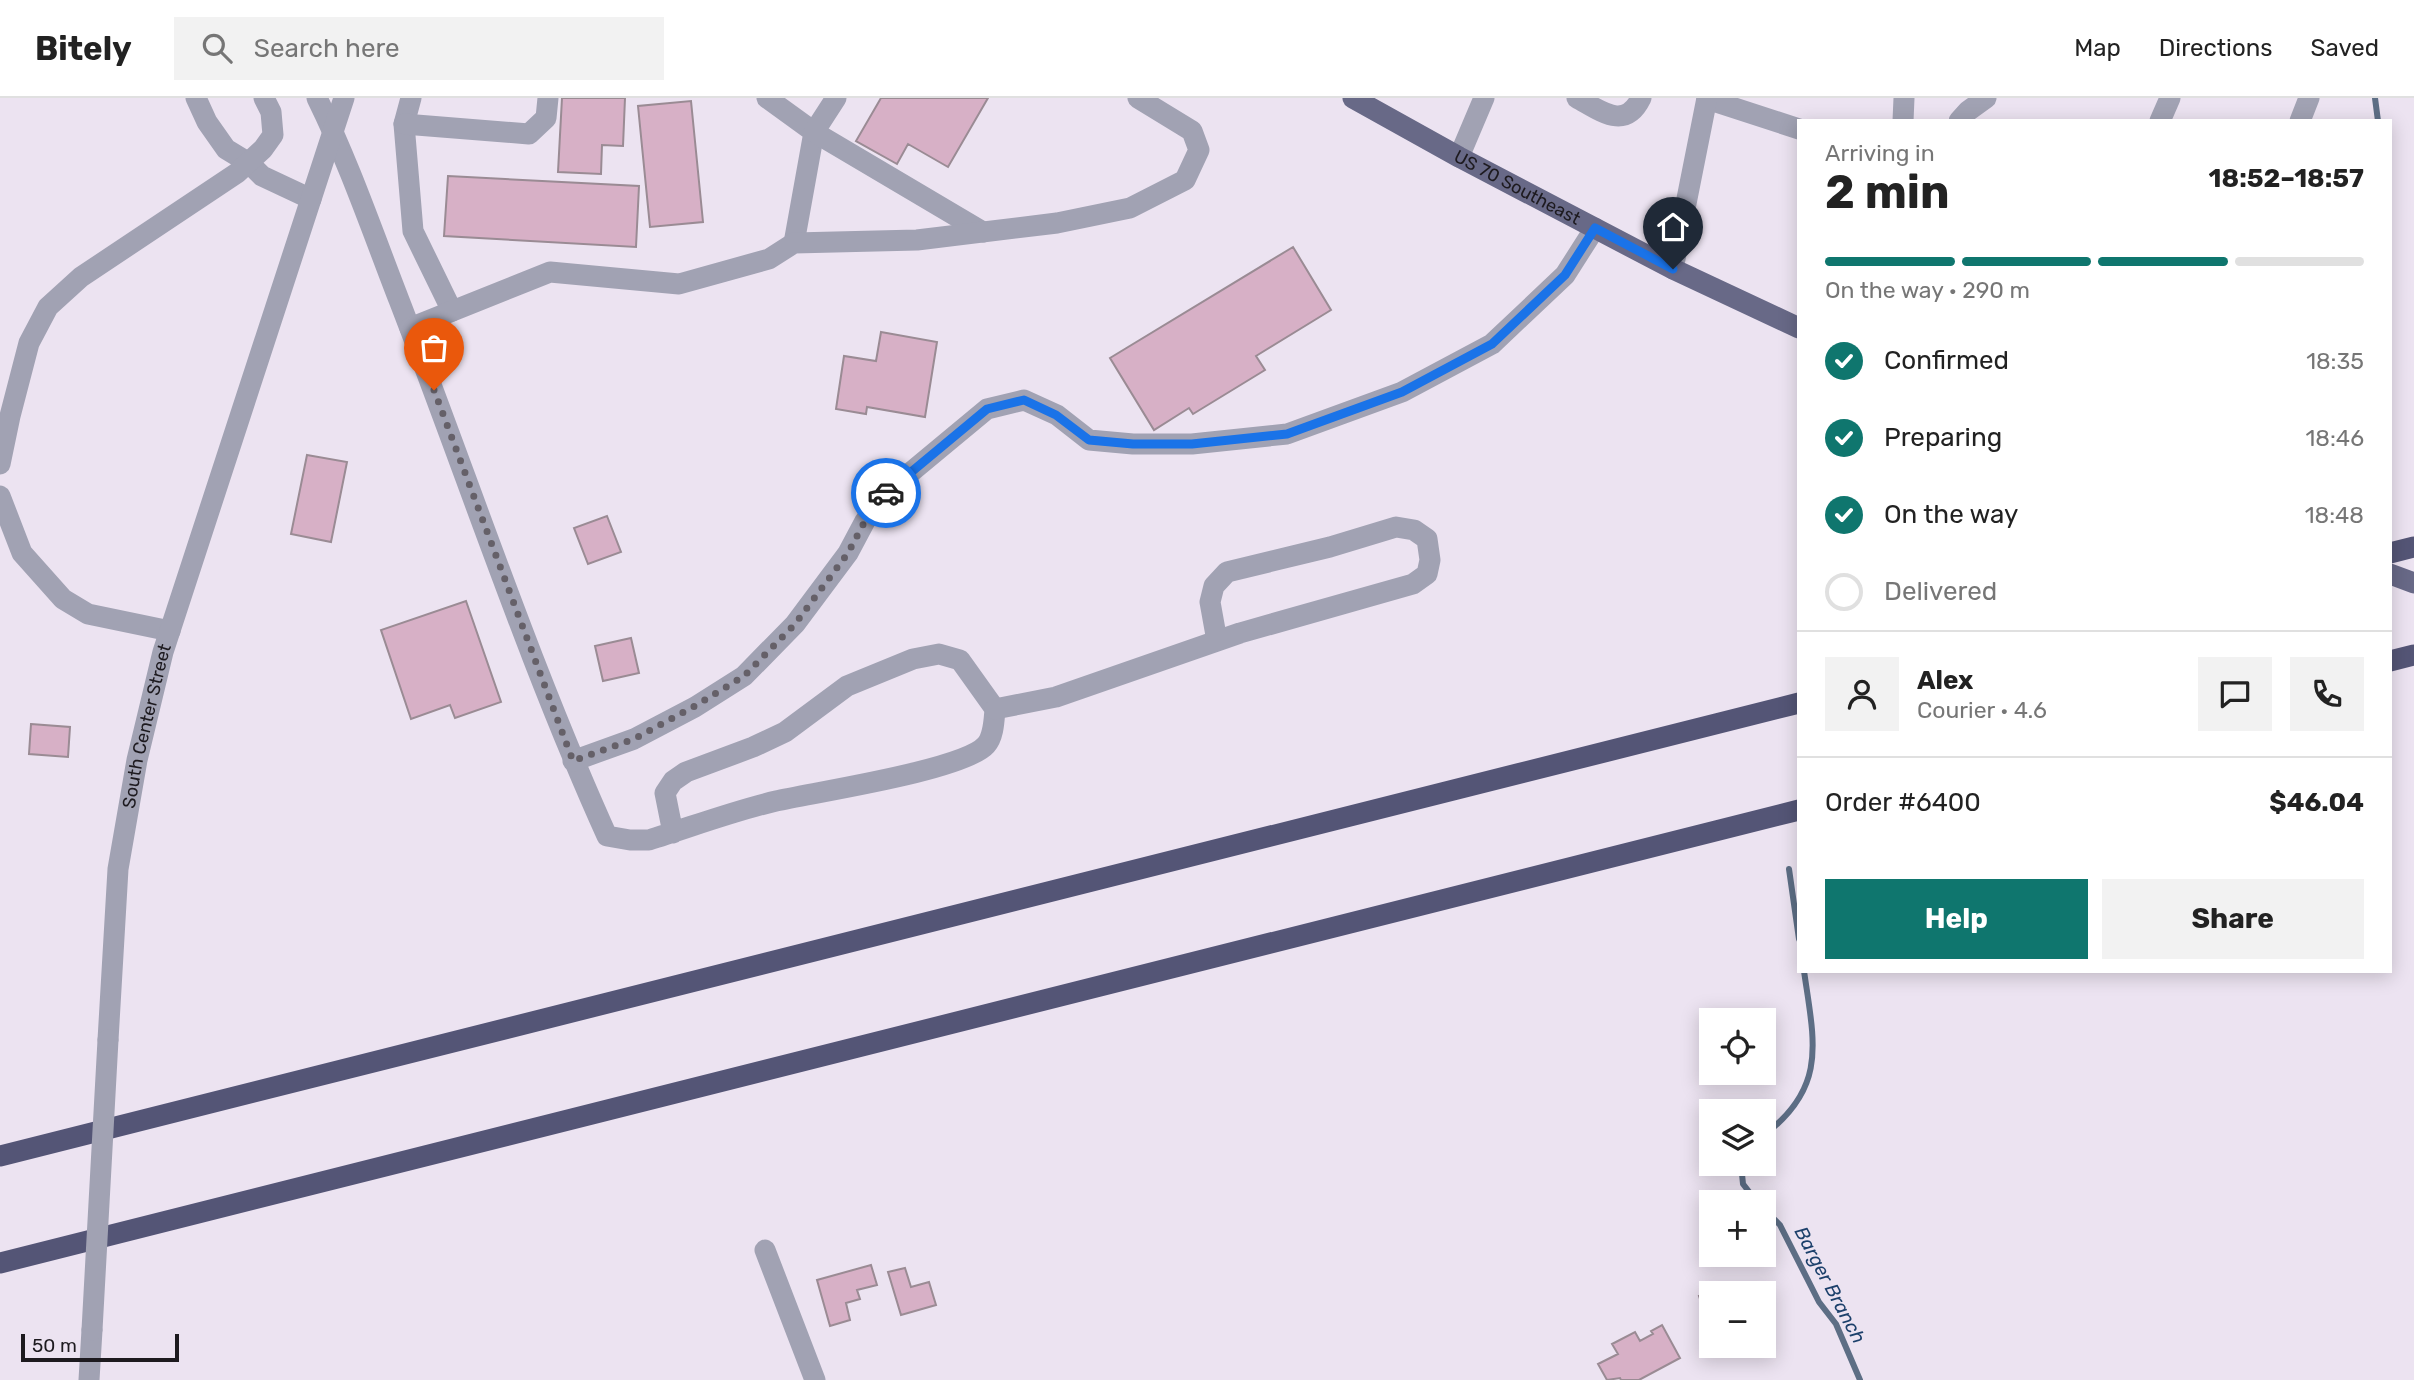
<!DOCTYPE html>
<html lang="en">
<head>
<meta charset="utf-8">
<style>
  body { margin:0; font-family:Rubik,sans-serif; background:#f2f2f2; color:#222; height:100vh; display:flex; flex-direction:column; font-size:26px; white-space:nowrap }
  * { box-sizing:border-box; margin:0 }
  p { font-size:23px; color:#767676 }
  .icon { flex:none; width:38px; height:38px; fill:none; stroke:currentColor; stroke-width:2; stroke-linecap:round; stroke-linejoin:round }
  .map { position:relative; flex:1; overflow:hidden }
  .sheet { position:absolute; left:1797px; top:21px; width:595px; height:854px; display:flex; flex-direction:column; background:#fff; border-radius:0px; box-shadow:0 4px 18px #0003 }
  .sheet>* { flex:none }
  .buttons { position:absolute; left:1699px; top:910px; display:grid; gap:14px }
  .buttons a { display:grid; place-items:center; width:77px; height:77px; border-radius:0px; background:#fff; box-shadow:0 4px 18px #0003; font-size:35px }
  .scale { position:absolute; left:21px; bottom:18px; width:158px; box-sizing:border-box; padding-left:7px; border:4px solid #1d1a1f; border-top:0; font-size:19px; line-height:24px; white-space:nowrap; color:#1d1a1f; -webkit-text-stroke:5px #ece3f1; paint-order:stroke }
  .pin { position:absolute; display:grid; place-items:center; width:60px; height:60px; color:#fff; margin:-72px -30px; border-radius:50% 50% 50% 0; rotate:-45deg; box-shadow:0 0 7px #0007 }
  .pin .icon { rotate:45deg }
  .courier { position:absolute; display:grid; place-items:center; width:70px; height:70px; margin:-35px; border:5px solid #1a73e8; border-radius:50%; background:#fff; color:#222; box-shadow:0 2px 9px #0007 }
  .headline em { font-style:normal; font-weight:700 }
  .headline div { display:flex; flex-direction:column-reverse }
  .headline { display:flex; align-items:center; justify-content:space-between; height:119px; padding:0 28px }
  h1 { font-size:46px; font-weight:700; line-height:52px }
  .bar { display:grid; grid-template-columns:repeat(4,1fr); gap:10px 7px; align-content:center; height:84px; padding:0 28px }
  .bar i { height:9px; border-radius:5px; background:#e0e0e0 }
  .bar .active { background:#0f766e }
  .bar p { grid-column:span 4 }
  .line { display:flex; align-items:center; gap:18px; padding:0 28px; border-top:2px solid #e0e0e0 }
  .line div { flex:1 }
  .round { display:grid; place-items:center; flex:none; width:74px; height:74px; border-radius:0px; background:#f2f2f2 }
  ol { padding:0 28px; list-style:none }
  li { display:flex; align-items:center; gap:21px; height:77px }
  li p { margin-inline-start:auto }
  li .icon { padding:7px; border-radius:50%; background:#0f766e; color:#fff; stroke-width:4 }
  li:last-child { color:#767676 }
  li i { width:38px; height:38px; border:4px solid #e0e0e0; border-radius:50% }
  .primary-button { display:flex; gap:14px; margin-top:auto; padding:14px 28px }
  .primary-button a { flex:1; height:80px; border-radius:0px; background:#0f766e; color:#fff; font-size:28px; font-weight:700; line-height:80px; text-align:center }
  .primary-button a+a { background:#f2f2f2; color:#222 }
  header { display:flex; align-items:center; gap:42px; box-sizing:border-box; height:98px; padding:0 35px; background:#fff; border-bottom:2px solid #e0e0e0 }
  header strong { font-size:33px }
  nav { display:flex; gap:38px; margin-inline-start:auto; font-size:24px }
  .search { width:490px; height:63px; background:#f2f2f2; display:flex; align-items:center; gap:18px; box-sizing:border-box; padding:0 24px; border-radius:0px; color:#767676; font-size:26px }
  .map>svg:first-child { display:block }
</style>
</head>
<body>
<header>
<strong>Bitely</strong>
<div class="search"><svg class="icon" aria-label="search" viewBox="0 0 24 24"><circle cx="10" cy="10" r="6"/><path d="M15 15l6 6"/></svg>Search here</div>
<nav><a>Map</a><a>Directions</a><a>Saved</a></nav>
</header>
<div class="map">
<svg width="2414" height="1282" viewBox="0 0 2414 1282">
  <rect width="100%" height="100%" fill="#ece3f1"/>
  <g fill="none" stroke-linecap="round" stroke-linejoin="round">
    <path stroke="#5d6e85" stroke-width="6" d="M2375,0L2378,23
      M1789,771L1799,841
      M1764,1037C1828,989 1814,943 1804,873
      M1741,1066L1743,1086L1757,1104
      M1764,1111L1780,1127L1819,1204L1836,1226L1860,1282"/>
  </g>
  <path fill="#d7b0c6" stroke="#9a8b94" stroke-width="2" d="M562,0H625L623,48L602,47L601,76L558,74Z
    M881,0H988L948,69L908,46L897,66L856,43Z
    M691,3L703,124L650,129L638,8Z
    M448,78L639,88L636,149L444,138Z
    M1293,149L1331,212L1256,258L1265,272L1193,316L1189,310L1154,332L1110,260Z
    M881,234L937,244L925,319L867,309L866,316L836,311L844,258L876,263Z
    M307,357L347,364L331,444L291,436Z
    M607,418L621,454L588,466L574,430Z
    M466,503L501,604L455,620L450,607L411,621L381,532Z
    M631,540L639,575L603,583L595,548Z
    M31,626L70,629L68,659L29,656Z
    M871,1167L877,1187L857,1192L860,1201L846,1205L850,1222L830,1228L817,1182Z
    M905,1170L911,1189L929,1184L936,1207L901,1217L888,1174Z
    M1730,1188L1732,1195H1712V1227L1709,1228L1699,1198Z
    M1662,1227L1680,1260L1639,1282H1621L1620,1280L1607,1282L1598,1266L1618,1256L1612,1246L1635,1234L1640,1243L1653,1236L1651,1233Z"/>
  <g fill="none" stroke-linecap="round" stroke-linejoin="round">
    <g stroke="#a1a2b3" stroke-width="21">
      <path d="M196,0L207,24L226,51L249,65L262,78L311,101"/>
      <path d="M317,0C349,65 373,135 399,202C468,380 528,563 607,738L630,742H649C691,729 733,713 776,703C816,694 964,672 986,647C994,638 994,622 995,611L960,562L939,556L913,561L847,588L785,634L753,649L686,674L673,683L665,695L673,735"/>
      <path d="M411,0L404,26L413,133L452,213"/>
      <path d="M767,0L814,34L794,145"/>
      <path d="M836,0L814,34L983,134"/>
      <path d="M1577,0C1601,13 1625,33 1641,0"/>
      <path d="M1707,1L1799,31"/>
      <path d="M1903,23L1904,0"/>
      <path d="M1959,23L1968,13L1986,0"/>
      <path d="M2160,23L2170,0"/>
      <path d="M2300,23L2309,0"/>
      <path d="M404,26L529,36L546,20L548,0"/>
      <path d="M1459,59L1484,0"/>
      <path d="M1673,171L1707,0"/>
      <path d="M410,230L550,174L679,186L769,161L794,145L917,142L1057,125L1130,110L1185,82L1199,52L1192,33L1138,0"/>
      <path d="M0,366L10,318L29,245L48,209L81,179L237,75L263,51L273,37L271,14L264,0"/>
      <path d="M0,398L22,455L63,501L88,516L170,533"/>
      <path d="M995,611L1056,599L1240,535L1413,486L1427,476L1430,462L1427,441L1414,432L1396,429L1330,449L1227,474L1214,488L1210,504L1217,543"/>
      <path d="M573,663L634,641L695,609L744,578L795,526L848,455L865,423L887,394L987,311L1024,302L1057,317L1089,342L1133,346H1192L1287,336L1402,294L1492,246L1565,177L1595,130"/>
      <path id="s1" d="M108,942L118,771L137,662L163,554L344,0"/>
      <path d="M765,1152L815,1282"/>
      <path d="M89,1282L92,1232"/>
    </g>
    <g stroke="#686987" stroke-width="21">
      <path id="s2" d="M1353,0L1459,59L1673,171L1799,230"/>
      <path d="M2390,476L2414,485"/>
    </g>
    <path stroke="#545576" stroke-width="21" d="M2390,455L2414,449
      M2390,563L2414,557
      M0,1058L1799,605
      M0,1165L1799,712"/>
    <path stroke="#a1a2b3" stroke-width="21" d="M92,1232L108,942"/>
  </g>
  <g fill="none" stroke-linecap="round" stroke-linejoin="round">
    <path stroke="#656068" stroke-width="7" stroke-dasharray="0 12.6" d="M434,292L573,663L634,641L695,608L744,578L795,526L848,455L865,423L886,395"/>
    <path stroke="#1a73e8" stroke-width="9" d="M886,395L987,311L1024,302L1056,317L1089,342L1133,346H1192L1287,336L1402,294L1492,246L1565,177L1595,130L1673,171"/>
  </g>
  <g text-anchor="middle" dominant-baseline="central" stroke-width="5" stroke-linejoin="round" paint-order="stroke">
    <g font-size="18" fill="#1d1a1f" stroke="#ece3f1">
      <text stroke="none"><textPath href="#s2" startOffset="187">US 70 Southeast</textPath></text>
      <text stroke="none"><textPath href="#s1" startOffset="317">South Center Street</textPath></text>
    </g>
    <g font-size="19" font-style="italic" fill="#1c406b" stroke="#ece3f1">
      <text transform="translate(1830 1187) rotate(62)">Barger Branch</text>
    </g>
  </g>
</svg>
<div class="buttons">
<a><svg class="icon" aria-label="locate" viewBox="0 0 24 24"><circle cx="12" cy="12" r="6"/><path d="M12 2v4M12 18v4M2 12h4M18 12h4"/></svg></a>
<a><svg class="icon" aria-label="layers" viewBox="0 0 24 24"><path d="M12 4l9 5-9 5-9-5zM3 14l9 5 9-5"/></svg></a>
<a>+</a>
<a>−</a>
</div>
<div class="scale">50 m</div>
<div class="pin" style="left:434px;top:292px;background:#ea580c"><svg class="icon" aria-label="bag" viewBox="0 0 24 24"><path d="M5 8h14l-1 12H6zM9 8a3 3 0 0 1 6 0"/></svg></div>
<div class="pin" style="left:1673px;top:171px;background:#1f2937"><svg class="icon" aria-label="home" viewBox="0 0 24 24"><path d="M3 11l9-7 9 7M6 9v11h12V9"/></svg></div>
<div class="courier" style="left:886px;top:395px"><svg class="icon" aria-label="car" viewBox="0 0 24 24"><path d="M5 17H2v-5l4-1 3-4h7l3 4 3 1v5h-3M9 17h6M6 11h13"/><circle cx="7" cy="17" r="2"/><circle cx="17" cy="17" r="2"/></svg></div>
<section class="sheet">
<div class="headline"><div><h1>2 min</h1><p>Arriving in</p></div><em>18:52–18:57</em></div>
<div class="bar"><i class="active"></i><i class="active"></i><i class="active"></i><i></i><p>On the way · 290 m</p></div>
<ol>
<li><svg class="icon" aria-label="check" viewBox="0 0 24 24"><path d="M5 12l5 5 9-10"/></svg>Confirmed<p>18:35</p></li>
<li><svg class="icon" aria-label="check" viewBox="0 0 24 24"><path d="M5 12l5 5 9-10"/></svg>Preparing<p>18:46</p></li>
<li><svg class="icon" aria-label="check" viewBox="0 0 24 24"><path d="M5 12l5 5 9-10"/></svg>On the way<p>18:48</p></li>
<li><i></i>Delivered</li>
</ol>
<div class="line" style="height:126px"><a class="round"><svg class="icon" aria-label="person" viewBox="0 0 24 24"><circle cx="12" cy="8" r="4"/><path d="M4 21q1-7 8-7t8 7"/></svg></a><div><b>Alex</b><p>Courier · 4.6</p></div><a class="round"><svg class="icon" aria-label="chat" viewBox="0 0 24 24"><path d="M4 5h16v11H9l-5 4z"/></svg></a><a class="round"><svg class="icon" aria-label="phone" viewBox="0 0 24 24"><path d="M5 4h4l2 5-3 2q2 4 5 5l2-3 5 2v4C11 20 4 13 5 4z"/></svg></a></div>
<div class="line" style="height:91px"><div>Order #6400</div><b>$46.04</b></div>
<div class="primary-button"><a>Help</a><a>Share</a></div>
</section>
</div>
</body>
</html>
